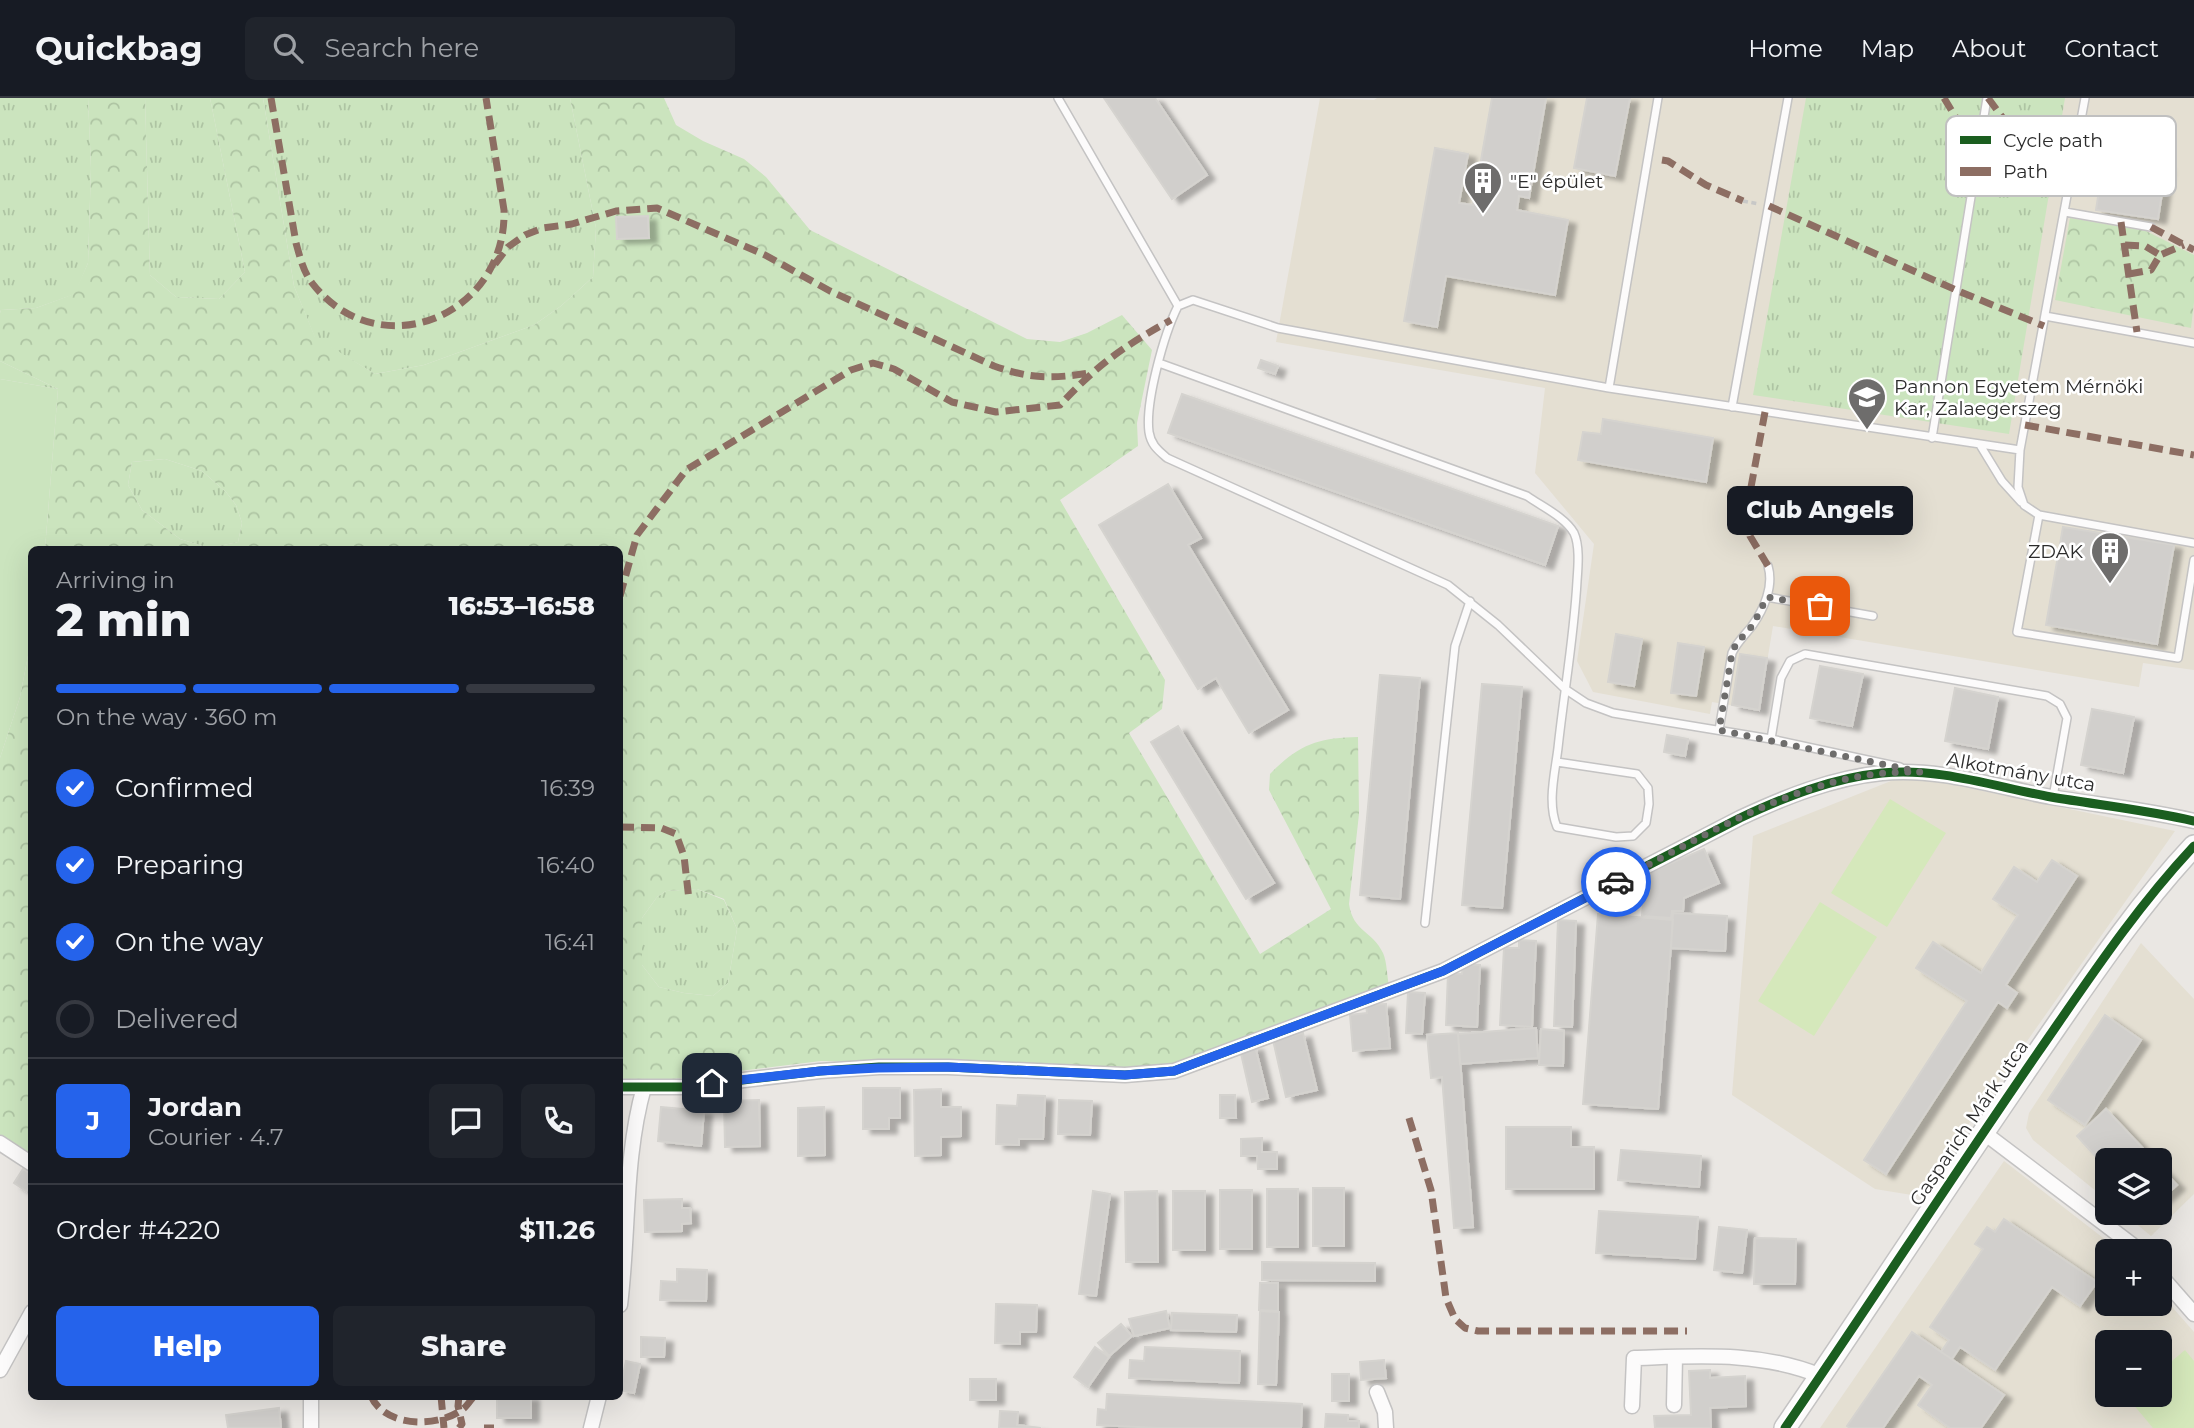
<!DOCTYPE html>
<html lang="en">
<head>
<meta charset="utf-8">
<style>
  body { margin:0; font-family:Montserrat,sans-serif; background:#20242c; color:#f1f3f6; height:100vh; display:flex; flex-direction:column; font-size:26px; white-space:nowrap }
  * { box-sizing:border-box; margin:0 }
  p { font-size:23px; color:#9ea1a6 }
  .icon { flex:none; width:38px; height:38px; fill:none; stroke:currentColor; stroke-width:2; stroke-linecap:round; stroke-linejoin:round }
  .map { position:relative; flex:1; overflow:hidden }
  .sheet { position:absolute; left:28px; top:448px; width:595px; height:854px; display:flex; flex-direction:column; background:#171b24; border-radius:10px; box-shadow:0 7px 28px #0002 }
  .sheet>* { flex:none }
  .tools { position:absolute; left:2095px; top:1050px; display:grid; gap:14px }
  .tools a { display:grid; place-items:center; width:77px; height:77px; border-radius:10px; background:#171b24; box-shadow:0 7px 28px #0002; font-size:35px }
  .pin { position:absolute; display:grid; place-items:center; width:60px; height:60px; color:#fff; margin:-30px; border-radius:14px; box-shadow:0 4px 10px #0006 }
  .courier { position:absolute; display:grid; place-items:center; width:70px; height:70px; margin:-35px; border:5px solid #2563eb; border-radius:50%; background:#fff; color:#222; box-shadow:0 2px 9px #0007 }
  .bubble { position:absolute; height:49px; border-radius:10px; background:#171b24; box-shadow:0 7px 28px #0002; font-size:23px; font-weight:800; line-height:49px; text-align:center }
  .overview em { font-style:normal; font-weight:800 }
  .overview div { display:flex; flex-direction:column-reverse }
  .overview { display:flex; align-items:center; justify-content:space-between; height:119px; padding:0 28px }
  h1 { font-size:46px; font-weight:800; line-height:52px }
  .bar { display:grid; grid-template-columns:repeat(4,1fr); gap:10px 7px; align-content:center; height:84px; padding:0 28px }
  .bar i { height:9px; border-radius:5px; background:#363941 }
  .bar .on { background:#2563eb }
  .bar p { grid-column:span 4 }
  .line { display:flex; align-items:center; gap:18px; padding:0 28px; border-top:2px solid #363941 }
  .line div { flex:1 }
  .round { display:grid; place-items:center; flex:none; width:74px; height:74px; border-radius:10px; background:#20242c }
  ol { padding:0 28px; list-style:none }
  li { display:flex; align-items:center; gap:21px; height:77px }
  li p { margin-inline-start:auto }
  li .icon { padding:7px; border-radius:50%; background:#2563eb; color:#fff; stroke-width:4 }
  li:last-child { color:#9ea1a6 }
  li i { width:38px; height:38px; border:4px solid #363941; border-radius:50% }
  .primary-button { display:flex; gap:14px; margin-top:auto; padding:14px 28px }
  .primary-button a { flex:1; height:80px; border-radius:10px; background:#2563eb; color:#fff; font-size:28px; font-weight:800; line-height:80px; text-align:center }
  .primary-button a+a { background:#20242c; color:#f1f3f6 }
  header { display:flex; align-items:center; gap:42px; box-sizing:border-box; height:98px; padding:0 35px; background:#171b24; border-bottom:2px solid #363941 }
  header strong { font-size:33px }
  nav { display:flex; gap:38px; margin-inline-start:auto; font-size:24px }
  .search { width:490px; height:63px; background:#20242c; display:flex; align-items:center; gap:18px; box-sizing:border-box; padding:0 24px; border-radius:10px; color:#9ea1a6; font-size:26px }
  .map>svg:first-child { display:block }
</style>
</head>
<body>
<header>
<strong>Quickbag</strong>
<div class="search"><svg class="icon" aria-label="search" viewBox="0 0 24 24"><circle cx="10" cy="10" r="6"/><path d="M15 15l6 6"/></svg>Search here</div>
<nav><a>Home</a><a>Map</a><a>About</a><a>Contact</a></nav>
</header>
<div class="map">
<svg width="2194" height="1330" viewBox="0 0 2194 1330">
  <defs>
    <pattern id="grass-tufts" width="24" height="20" patternUnits="userSpaceOnUse" patternTransform="scale(1.75)"><rect width="24" height="20" fill="#cbe4be"/><path d="M3 7l-1-3M5 7V3M7 7l1-3M15 17l-1-3M17 17v-4M19 17l1-3" fill="none" stroke="#aec4a3"/></pattern>
    <pattern id="forest-crowns" width="20" height="18" patternUnits="userSpaceOnUse" patternTransform="scale(1.75)"><rect width="20" height="18" fill="#cbe4be"/><path d="M2 6a3 3 0 1 1 6 0M12 15a3 3 0 1 1 6 0" fill="none" stroke="#aec4a3"/></pattern>
    <filter id="shadow"><feDropShadow dx="8" dy="4.5" stdDeviation="2" flood-color="#0004"/></filter>
  </defs>
  <rect width="100%" height="100%" fill="#eae7e3"/>
  <path fill="#e4dfd2" fill-rule="evenodd" d="M1320,0L1374,2L1377,0H2194V572L2143,565L2139,589L1773,528L1759,612L1712,604L1710,616L1593,594L1577,563L1594,446L1535,375L1545,290L1276,244Z
    M1906,677L2175,733L1918,1098L1875,1091L1732,997L1753,738Z
    M2141,845L2194,901V1096L2151,1138L2123,1115H2160V1062H2107V1102L2033,1042L2026,1030L2029,1015Z
    M2004,1063L2120,1153H2107V1206H2160V1195L2194,1234V1330H1820ZM2107,1244H2160V1297H2107Z"/>
  <path fill="url(#grass-tufts)" d="M0,0H88L91,70L88,165L75,196L36,210L1,212L0,215Z
    M145,0H210L245,174L219,201L176,199L150,177Z
    M263,0H570L596,130L593,179L561,208L534,227L424,267L375,276L315,240L294,188Z
    M1806,0H2065L2009,336L1753,297Z
    M0,263L58,291L0,281Z
    M165,361L202,373L226,394L236,407L242,425L238,444L209,450L180,441L142,412L128,387L132,364Z
    M697,791L724,802L737,831L728,885L713,898L684,895L659,889L642,867V820L657,799L666,793Z"/>
  <path fill="url(#forest-crowns)" fill-rule="evenodd" d="M88,0H145L150,177L176,199L219,201L245,174L210,0H263L294,188L315,239L375,276L424,267L534,227L561,208L593,179L596,130L570,0H664L676,27L703,43L744,61L766,79L810,132L1027,241L1060,244L1087,235L1122,217L1152,252L1137,325L1138,348L1060,402L1165,582L1162,611L1129,635L1260,856L1331,811L1269,692L1270,676C1299,646 1318,640 1358,639L1359,716L1349,806C1353,834 1373,833 1383,855C1387,864 1387,878 1389,888L1161,971L821,963L666,982L620,981V452L45,451L58,291L0,263V215L1,212L36,210L74,196L88,165L91,70ZM165,361L202,373L226,394L236,407L242,425L238,444L209,450L180,441L142,412L128,387L132,364ZM697,791L724,801L737,831L728,885L713,898L684,895L659,889L642,867V820L657,799L666,793Z
    M2070,120L2146,133L2194,157V204L2191,230L2055,202Z
    M31,542V1059L0,1038V660L20,599Z"/>
  <path fill="#cbe4be" d="M0,281L58,291L45,451L32,452L31,542L20,599L0,660Z"/>
  <path fill="#d5e8bb" d="M1890,701L1946,735L1887,829L1831,795Z
    M1820,804L1877,839L1814,938L1758,903Z
    M2185,1252L2194,1263V1330H2153L2127,1299L2130,1297H2160V1273Z"/>
  <path fill="#d1cfcc" stroke="#d5d3cf" stroke-width="2" filter="url(#shadow)" d="M1104,0H1155L1207,77L1172,101Z
    M1492,0H1546L1529,100L1519,98L1517,112L1568,122L1555,197L1446,178L1437,229L1404,223L1435,50L1468,56L1459,105L1473,107Z
    M1587,0H1630L1615,78L1574,70Z
    M2104,60L2166,69L2158,121L2096,112Z
    M648,118L649,140L617,141L616,119Z
    M1261,262L1278,268L1275,276L1258,270Z
    M1182,296L1558,428L1545,467L1168,335Z
    M1603,321L1713,340L1706,384L1578,362L1583,334L1601,336Z
    M1168,386L1201,440L1188,447L1288,612L1249,635L1216,580L1198,591L1099,427Z
    M2063,429L2174,447L2157,546L2046,527Z
    M1616,536L1642,541L1634,588L1608,584Z
    M1678,545L1704,549L1696,598L1671,595Z
    M1740,556L1767,560L1759,612L1732,607Z
    M1820,568L1863,576L1852,628L1810,620Z
    M1380,577L1420,580L1400,801L1360,797Z
    M1482,586L1522,589L1502,810L1462,807Z
    M1955,590L1998,599L1988,651L1945,643Z
    M2092,611L2134,619L2123,675L2081,667Z
    M1178,628L1274,785L1246,801L1151,644Z
    M1667,637L1688,641L1685,658L1664,654Z
    M1704,751L1719,785L1684,800L1683,813H1672L1671,820L1642,818L1645,779L1648,775Z
    M2052,762L2077,778L2006,887L2017,895L2007,910L1998,904L1886,1076L1864,1062L1967,903L1916,870L1933,844L1981,875L2018,817L1993,801L2014,769L2037,784Z
    M1673,815L1727,818L1725,853L1671,850Z
    M1598,816L1673,822L1658,1011L1583,1006Z
    M1558,822L1576,823L1572,929L1554,928Z
    M1519,842L1536,843L1532,929L1500,927L1504,850H1519Z
    M1463,866L1480,867L1477,929L1446,927L1448,875L1462,876Z
    M1408,894L1425,895L1422,936L1406,935Z
    M1386,906L1390,950L1353,953L1350,917L1367,915L1366,907Z
    M2105,917L2141,942L2085,1027L2048,1002Z
    M1536,930L1538,960L1460,966L1458,936Z
    M1541,931L1564,933L1563,968L1539,967Z
    M1303,935L1317,992L1286,999L1273,942Z
    M1458,935L1473,1129L1454,1130L1442,979L1431,980L1427,937Z
    M1255,948L1268,1000L1252,1004L1240,951Z
    M863,990H900V1020H889V1031H863Z
    M941,991V1009H961V1038L941,1039V1057L915,1058L914,992Z
    M1018,997L1045,998L1043,1041H1019V1047L996,1046L997,1007L1017,1008Z
    M1220,997H1235L1236,1020H1220Z
    M759,1002L760,1048L725,1049L724,1003Z
    M1059,1002L1092,1003L1090,1037L1058,1036Z
    M661,1009L704,1013L701,1048L658,1043Z
    M824,1009L825,1057L798,1058V1010Z
    M2106,1011L2154,1062H2107V1071L2077,1038Z
    M1506,1029H1571V1049H1594V1091H1506Z
    M1262,1040V1054H1277V1071H1258L1257,1058H1241V1041Z
    M1621,1052L1701,1058L1699,1089L1618,1082Z
    M2160,1069L2177,1087L2160,1103Z
    M23,1071L32,1077V1085L26,1093L14,1085Z
    M1313,1090H1344V1148H1313Z
    M1267,1091H1298V1149H1267Z
    M1220,1092H1252V1151H1220Z
    M1093,1093L1110,1096L1096,1198L1079,1196Z
    M1157,1093L1158,1164H1126L1125,1094Z
    M1173,1093H1205V1152H1173Z
    M682,1101V1110H690L691,1125L682,1126V1133L645,1134L644,1102Z
    M1599,1113L1698,1119L1695,1161L1596,1155Z
    M2004,1121L2097,1184L2080,1208L2052,1189L1995,1272L1960,1249L1952,1261L1941,1254L1949,1242L1930,1229L1983,1151L1975,1146L1987,1129L1995,1134Z
    M1719,1129L1747,1132L1742,1175L1714,1172Z
    M1755,1140L1796,1141L1795,1186H1754Z
    M1262,1164L1375,1165V1183L1262,1182Z
    M677,1171L707,1172L706,1203L660,1202L661,1183L677,1184Z
    M1260,1185H1278V1213L1259,1212Z
    M996,1206L1037,1207L1036,1234H1020V1246L995,1245Z
    M1166,1213L1170,1230L1134,1238L1129,1221Z
    M1260,1213L1279,1214L1276,1287L1258,1286Z
    M1172,1215L1237,1217L1236,1234L1171,1232Z
    M1121,1226L1132,1238L1109,1258L1098,1245Z
    M1912,1234L2004,1297L1981,1330H1950L1918,1307L1932,1287L1919,1278L1883,1330H1850L1847,1328Z
    M641,1239L665,1240L664,1259H641Z
    M1095,1249L1109,1259L1088,1289L1074,1279Z
    M1145,1249L1240,1253L1239,1285L1129,1280L1130,1262L1144,1263Z
    M1384,1262L1386,1280L1361,1282L1360,1264Z
    M626,1263L640,1266L634,1295L620,1292Z
    M1710,1272V1280L1745,1278L1746,1308L1710,1310L1711,1330H1655L1654,1318L1691,1317L1689,1273Z
    M1332,1276H1349V1303H1332Z
    M970,1281H996V1302H970Z
    M1107,1296L1302,1306L1301,1330H1159L1097,1327L1098,1311L1106,1312Z
    M531,1298V1320H497V1299Z
    M279,1310L281,1330H228L226,1317Z
    M1000,1313L1018,1314L1017,1327L1041,1330H999Z
    M1326,1316L1348,1317V1323H1359V1330H1325Z"/>
  <g fill="none" stroke-linecap="round" stroke-linejoin="round">
    <defs>
      <path id="lane" d="M1058,0L1178,208
        M1658,0L1609,290L2020,352L2085,0
        M2065,114L2151,129
        M2045,218L2194,245
        M1159,265L1527,398C1541,408 1565,419 1574,435C1580,448 1578,469 1577,483C1574,539 1564,594 1558,650C1555,675 1547,705 1557,729L1616,739L1633,738L1646,725L1649,706L1648,690L1637,676L1557,664
        M1609,290L1278,230L1193,202L1178,208C1164,236 1145,304 1149,334C1151,347 1158,352 1167,360L1448,487L1498,527L1565,591L1586,605L1613,615L1771,641L1900,669
        M1732,309L1788,0
        M1932,340L1987,0
        M1980,347L2002,383L2021,404
        M2020,352L2018,389L2024,407L2039,417L2194,445
        M2039,417L2017,534L2178,560L2194,462
        M1767,499L1873,518
        M1719,632L1732,555C1737,544 1745,537 1752,528C1764,511 1774,488 1768,468
        M1771,641L1781,580L1790,563L1805,556L2047,598L2060,606L2067,620L2053,699
        M1425,825L1455,548L1470,503"/>
      <path id="street" d="M620,989H684L820,973L879,969H948L1125,977L1174,973L1443,873L1740,720C1785,699 1832,680 1882,675C1938,669 1996,689 2051,699C2099,707 2147,712 2194,723
        M1983,1034L2131,1146L2138,1153
        M0,1045L32,1066
        M2160,1177L2194,1216
        M620,1207C629,1134 624,1060 644,989
        M0,1272L32,1214
        M1377,1294L1385,1314L1386,1330
        M311,1298V1330
        M1674,1307L1675,1259
        M1632,1308L1634,1260C1698,1258 1760,1253 1821,1278
        M591,1330L599,1298"/>
      <path id="secondary" d="M1785,1330C1870,1206 1952,1079 2037,956C2087,884 2134,812 2194,748"/>
    </defs>
    <use href="#lane" stroke="#c4c3c3" stroke-width="10"/>
    <use href="#street" stroke="#c4c3c3" stroke-width="17"/>
    <use href="#secondary" stroke="#c4c3c3" stroke-width="24"/>
    <path stroke="#c8c8c7" stroke-width="3.5" stroke-dasharray="5 3.5" stroke-linecap="butt" d="M1743,103L1759,106"/>
    <use href="#lane" stroke="#fcfbfb" stroke-width="7"/>
    <use href="#street" stroke="#fcfbfb" stroke-width="14"/>
    <use href="#secondary" stroke="#fcfbfb" stroke-width="21"/>
    <path stroke="#8d6e63" stroke-width="7" stroke-dasharray="14 7" stroke-linecap="butt" d="M271,0L296,145C300,159 303,173 312,185C378,270 507,219 504,112L486,0
      M1944,0L1978,56
      M1988,0L2040,70L2069,93
      M1662,62L1668,63L1706,87L1743,103
      M1769,108L1956,192L2044,228
      M2121,124L2137,234
      M2151,129L2194,152
      M2125,147L2145,148L2160,157
      M495,166L508,149L525,137L543,130L572,126L616,113L657,110L765,157L830,193L994,268C1031,281 1051,281 1090,275
      M2129,176L2151,172L2160,157L2184,147
      M1765,314L1746,416L1750,438L1768,468
      M2025,327L2194,357
      M620,498L637,437L686,372L851,272L873,265L894,271L952,304L996,314L1060,307C1097,267 1124,248 1171,222
      M620,729L661,730L676,736L684,758L689,802
      M1409,1020L1431,1092L1446,1200L1455,1221L1465,1230L1478,1233H1687
      M371,1298C385,1330 438,1330 463,1311C467,1308 470,1303 474,1298
      M441,1298L444,1330
      M459,1298L458,1308L462,1326L459,1330
      M484,1330H494"/>
    <defs>
      <path id="cycleway" d="M620,989H684L820,973L879,969H948L1125,977L1174,973L1443,873L1740,720C1785,699 1832,680 1882,675C1938,669 1996,689 2051,699C2099,707 2147,712 2194,723
        M1785,1330C1870,1206 1952,1079 2037,956C2087,884 2134,812 2194,748"/>
    </defs>
    <use href="#cycleway" stroke="#fff" stroke-width="13"/>
    <use href="#cycleway" stroke="#1b5e20" stroke-width="9"/>
  </g>
  <g fill="none" stroke-linecap="round" stroke-linejoin="round">
    <path stroke="#6e6d6c" stroke-width="7" stroke-dasharray="0 12.6" d="M1616,784C1691,745 1767,698 1851,680C1874,675 1897,674 1920,674L1719,632L1732,555L1736,546L1753,527L1767,499L1820,508"/>
    <path stroke="#2563eb" stroke-width="9" d="M712,985L820,973L878,970L948,969L1125,977L1174,973L1443,873L1616,784"/>
  </g>
  <defs>
    <symbol id="building-pin" viewBox="-11 -11 22 30"><path d="M0 17L-7.5 6A9.5 9.5 0 1 1 7.5 6Z" fill="#6e6d6c" stroke="#fff"/><path d="M-4-6H4V6H1V3H-1V6H-4ZM-2.5-4.3h1.7v1.8h-1.7ZM.8-4.3h1.7v1.8H.8ZM-2.5-1h1.7V.8h-1.7ZM.8-1h1.7V.8H.8Z" fill="#fff"/></symbol>
    <symbol id="university-pin" viewBox="-11 -11 22 30"><path d="M0 17L-7.5 6A9.5 9.5 0 1 1 7.5 6Z" fill="#6e6d6c" stroke="#fff"/><path d="M0-5L7-2L0 1L-7-2ZM-4 1L0 2.5L4 1V4Q0 6-4 4Z" fill="#fff"/></symbol>
  </defs>
  <g fill-rule="evenodd">
    <use href="#building-pin" x="1461" y="61" width="44" height="60"/>
    <use href="#university-pin" x="1845" y="277" width="44" height="60"/>
    <use href="#building-pin" x="2088" y="431" width="44" height="60"/>
  </g>
  <g text-anchor="middle" dominant-baseline="central" stroke-width="5" stroke-linejoin="round" paint-order="stroke">
    <g font-size="19" fill="#2c2c2c" stroke="#fff" text-anchor="start">
      <text x="1510" y="83">"E" épület</text>
      <text x="1894" y="288">Pannon Egyetem Mérnöki<tspan x="1894" dy="22">Kar, Zalaegerszeg</tspan></text>
      <text x="2083" y="453" text-anchor="end">ZDAK</text>
    </g>
    <g font-size="19" fill="#2c2c2c" stroke="#fff">
      <text transform="translate(2021 674) rotate(10)">Alkotmány utca</text>
      <text transform="translate(1969 1025) rotate(-56)">Gasparich Márk utca</text>
    </g>
  </g>
  <rect x="1946" y="18" width="230" height="80" rx="10" fill="#fff" stroke="#c0c0c0" stroke-width="2"/>
  <rect x="1960" y="38" width="31" height="8" fill="#1b5e20"/>
  <rect x="1960" y="69" width="31" height="9" fill="#8d6e63"/>
  <g font-size="19" fill="#2c2c2c">
    <text x="2003" y="49">Cycle path</text>
    <text x="2003" y="80">Path</text>
  </g>
</svg>
<div class="tools">
<a><svg class="icon" aria-label="layers" viewBox="0 0 24 24"><path d="M12 4l9 5-9 5-9-5zM3 14l9 5 9-5"/></svg></a>
<a>+</a>
<a>−</a>
</div>
<div class="pin" style="left:1820px;top:508px;background:#ea580c"><svg class="icon" aria-label="bag" viewBox="0 0 24 24"><path d="M5 8h14l-1 12H6zM9 8a3 3 0 0 1 6 0"/></svg></div>
<div class="pin" style="left:712px;top:985px;background:#1f2937"><svg class="icon" aria-label="home" viewBox="0 0 24 24"><path d="M3 11l9-7 9 7M6 9v11h12V9"/></svg></div>
<div class="courier" style="left:1616px;top:784px"><svg class="icon" aria-label="car" viewBox="0 0 24 24"><path d="M5 17H2v-5l4-1 3-4h7l3 4 3 1v5h-3M9 17h6M6 11h13"/><circle cx="7" cy="17" r="2"/><circle cx="17" cy="17" r="2"/></svg></div>
<div class="bubble" style="left:1727px;top:388px;width:186px">Club Angels</div>
<section class="sheet">
<div class="overview"><div><h1>2 min</h1><p>Arriving in</p></div><em>16:53–16:58</em></div>
<div class="bar"><i class="on"></i><i class="on"></i><i class="on"></i><i></i><p>On the way · 360 m</p></div>
<ol>
<li><svg class="icon" aria-label="check" viewBox="0 0 24 24"><path d="M5 12l5 5 9-10"/></svg>Confirmed<p>16:39</p></li>
<li><svg class="icon" aria-label="check" viewBox="0 0 24 24"><path d="M5 12l5 5 9-10"/></svg>Preparing<p>16:40</p></li>
<li><svg class="icon" aria-label="check" viewBox="0 0 24 24"><path d="M5 12l5 5 9-10"/></svg>On the way<p>16:41</p></li>
<li><i></i>Delivered</li>
</ol>
<div class="line" style="height:126px"><b class="round" style="background:#2563eb;color:#fff">J</b><div><b>Jordan</b><p>Courier · 4.7</p></div><a class="round"><svg class="icon" aria-label="chat" viewBox="0 0 24 24"><path d="M4 5h16v11H9l-5 4z"/></svg></a><a class="round"><svg class="icon" aria-label="phone" viewBox="0 0 24 24"><path d="M5 4h4l2 5-3 2q2 4 5 5l2-3 5 2v4C11 20 4 13 5 4z"/></svg></a></div>
<div class="line" style="height:91px"><div>Order #4220</div><b>$11.26</b></div>
<div class="primary-button"><a>Help</a><a>Share</a></div>
</section>
</div>
</body>
</html>
